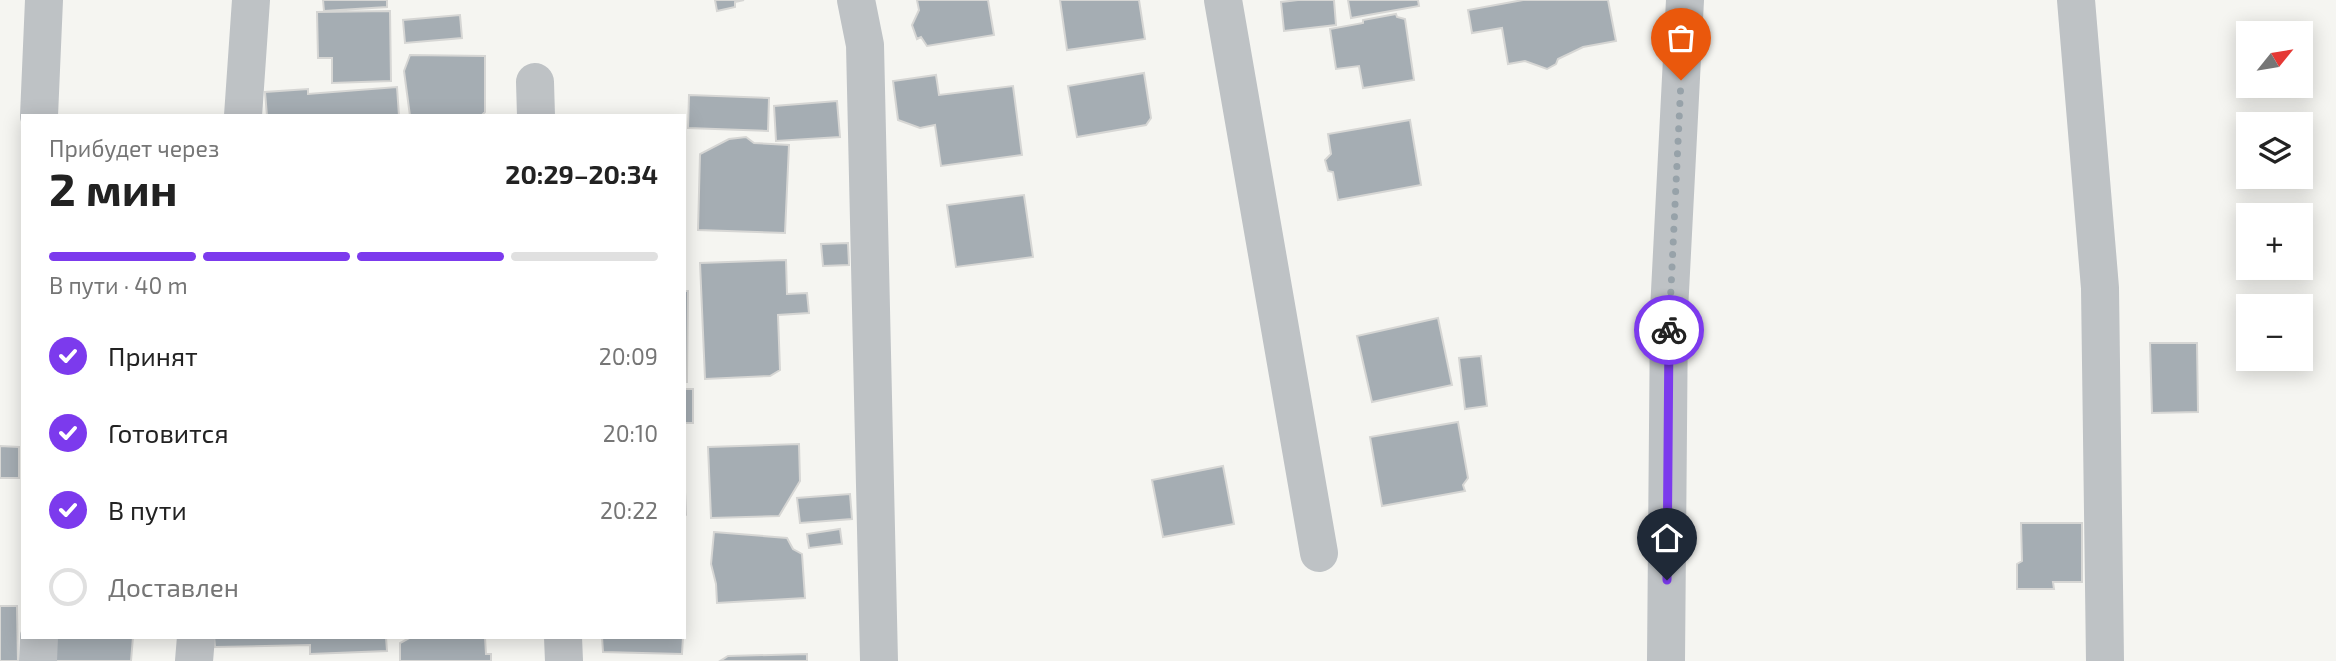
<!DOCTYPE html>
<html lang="ru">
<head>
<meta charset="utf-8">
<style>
  body { margin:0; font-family:"Exo 2",sans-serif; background:#f2f2f2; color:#222; height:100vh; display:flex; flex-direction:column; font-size:26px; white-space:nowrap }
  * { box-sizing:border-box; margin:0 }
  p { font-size:23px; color:#767676 }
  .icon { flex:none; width:38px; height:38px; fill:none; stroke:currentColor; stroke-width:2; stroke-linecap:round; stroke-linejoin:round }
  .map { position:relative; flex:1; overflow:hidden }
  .drawer { position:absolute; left:21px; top:114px; width:665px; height:525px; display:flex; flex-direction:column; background:#fff; border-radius:0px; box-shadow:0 4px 18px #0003 }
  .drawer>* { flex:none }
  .needle { width:46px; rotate:60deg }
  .tools { position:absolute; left:2236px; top:21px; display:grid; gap:14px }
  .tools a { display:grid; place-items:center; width:77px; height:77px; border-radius:0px; background:#fff; box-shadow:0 4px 18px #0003; font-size:35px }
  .pin { position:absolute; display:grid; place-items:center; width:60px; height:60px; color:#fff; margin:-72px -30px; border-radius:50% 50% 50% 0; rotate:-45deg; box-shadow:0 0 7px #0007 }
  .pin .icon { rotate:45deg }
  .courier { position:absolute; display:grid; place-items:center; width:70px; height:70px; margin:-35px; border:5px solid #7c3aed; border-radius:50%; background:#fff; color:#222; box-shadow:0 2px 9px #0007 }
  .headline em { font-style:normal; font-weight:700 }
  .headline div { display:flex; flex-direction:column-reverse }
  .headline { display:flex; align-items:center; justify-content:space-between; height:119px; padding:0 28px }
  h1 { font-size:46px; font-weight:700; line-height:52px }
  .bar { display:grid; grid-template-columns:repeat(4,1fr); gap:10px 7px; align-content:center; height:84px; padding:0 28px }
  .bar i { height:9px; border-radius:5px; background:#e0e0e0 }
  .bar .active { background:#7c3aed }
  .bar p { grid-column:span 4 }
  ol { padding:0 28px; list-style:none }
  li { display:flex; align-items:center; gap:21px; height:77px }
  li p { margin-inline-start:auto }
  li .icon { padding:7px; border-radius:50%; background:#7c3aed; color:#fff; stroke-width:4 }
  li:last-child { color:#767676 }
  li i { width:38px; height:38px; border:4px solid #e0e0e0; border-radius:50% }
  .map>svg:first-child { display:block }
</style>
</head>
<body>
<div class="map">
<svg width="2336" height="661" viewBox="0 0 2336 661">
  <rect width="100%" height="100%" fill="#f5f5f1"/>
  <path fill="#a5adb3" stroke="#d6d6d4" stroke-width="2" d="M323,0H387V7L324,11Z
    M715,0H744L735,2V7L717,11Z
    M917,0H988L994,35L927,46L921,37L917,39L912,25L919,10Z
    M1060,0H1139L1145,39L1067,50Z
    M1298,0H1334L1336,25L1284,31L1281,2Z
    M1348,0H1418L1419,6L1351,18Z
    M1523,0H1608L1616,41L1583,47L1558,59L1556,64L1547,69L1525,61L1508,64L1502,28L1472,33L1468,10Z
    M390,11L391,81L332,83V58H318L317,12Z
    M1396,14L1397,17L1405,19L1414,80L1363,88L1359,66L1336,69L1330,29L1363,23V20Z
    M460,15L462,38L405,43L403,20Z
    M410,55L485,56V112L481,116H410L404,71Z
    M1144,73L1151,118L1146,125L1077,137L1068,86Z
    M936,75L939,95L1013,86L1022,155L941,166L935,125L920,128L898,120L893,81Z
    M397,87L399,116H267L265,92L308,89V94Z
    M689,95L769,98L768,131L688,128Z
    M837,101L840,137L776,141L774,106Z
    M1410,120L1421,185L1338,200L1333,172L1328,171L1325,160L1331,154L1328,134Z
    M746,137L754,143L789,145L785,233L698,230L700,154L729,139Z
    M1024,195L1033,257L956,267L947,205Z
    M848,243L849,265L823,266L821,244Z
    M786,260L787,294L807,293L809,313L778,315L780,370L770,376L705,379L700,263Z
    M684,291H688L687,382H684Z
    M1438,318L1452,385L1372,402L1357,336Z
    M2150,343H2197L2198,412L2152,413Z
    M1481,356L1487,406L1465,409L1459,358Z
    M684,389H693V423H684Z
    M1458,422L1468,478L1463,485L1465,491L1382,506L1370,437Z
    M799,444L800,481L779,516L711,518L708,447Z
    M0,446L19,447V478H0Z
    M1223,466L1234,524L1163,537L1152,480Z
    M684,469L686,515L684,516Z
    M850,494L852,519L800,523L797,498Z
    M2021,523H2082V582H2053L2054,589H2017V564L2022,561Z
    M840,529L842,544L809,548L807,534Z
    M714,532L787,538L793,549L802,554L805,598L717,603L716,584L711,564Z
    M0,606H17L18,661H0Z
    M55,637H133L131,661H53Z
    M214,637H386L387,651L310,654V645L215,647Z
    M411,637H485L486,654H491V661H400V643Z
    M602,637H683L682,654L603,652Z
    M807,654V661H720L728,656Z"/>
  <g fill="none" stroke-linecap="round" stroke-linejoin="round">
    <path stroke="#bec2c5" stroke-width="38" d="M856,0L865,45L879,661
      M1223,0L1319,553
      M2076,0L2100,288L2105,661
      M535,82L536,116
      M39,116L44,0
      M243,116L251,0
      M563,637L564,661
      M38,661L39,637
      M194,661L196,637
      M1666,661L1669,311L1685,0"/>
  </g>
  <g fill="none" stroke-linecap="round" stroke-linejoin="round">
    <path stroke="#97a2a9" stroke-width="7" stroke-dasharray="0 12.6" d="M1669,330L1681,80"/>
    <path stroke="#7c3aed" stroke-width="9" d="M1667,580L1669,330"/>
  </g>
</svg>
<div class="tools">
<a><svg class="needle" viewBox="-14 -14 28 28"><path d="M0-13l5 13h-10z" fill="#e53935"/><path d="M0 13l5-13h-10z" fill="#767676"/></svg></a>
<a><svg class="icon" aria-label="layers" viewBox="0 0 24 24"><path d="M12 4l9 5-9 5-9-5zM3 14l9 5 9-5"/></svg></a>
<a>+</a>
<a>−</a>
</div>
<div class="pin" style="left:1681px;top:80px;background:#ea580c"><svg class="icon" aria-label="bag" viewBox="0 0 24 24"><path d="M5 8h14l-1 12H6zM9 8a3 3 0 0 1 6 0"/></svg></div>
<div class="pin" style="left:1667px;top:580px;background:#1f2937"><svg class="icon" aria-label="home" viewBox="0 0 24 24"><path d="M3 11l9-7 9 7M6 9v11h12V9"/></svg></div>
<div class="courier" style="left:1669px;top:330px"><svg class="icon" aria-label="bike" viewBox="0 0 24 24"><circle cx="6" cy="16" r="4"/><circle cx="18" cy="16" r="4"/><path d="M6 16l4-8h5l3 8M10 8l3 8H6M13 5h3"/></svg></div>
<section class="drawer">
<div class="headline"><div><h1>2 мин</h1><p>Прибудет через</p></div><em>20:29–20:34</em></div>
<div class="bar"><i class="active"></i><i class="active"></i><i class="active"></i><i></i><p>В пути · 40 m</p></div>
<ol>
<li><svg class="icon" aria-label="check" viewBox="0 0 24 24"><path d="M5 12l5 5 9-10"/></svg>Принят<p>20:09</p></li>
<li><svg class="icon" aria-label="check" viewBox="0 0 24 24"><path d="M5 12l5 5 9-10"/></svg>Готовится<p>20:10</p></li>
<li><svg class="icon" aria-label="check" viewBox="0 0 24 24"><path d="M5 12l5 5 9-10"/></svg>В пути<p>20:22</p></li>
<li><i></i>Доставлен</li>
</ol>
</section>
</div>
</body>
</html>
